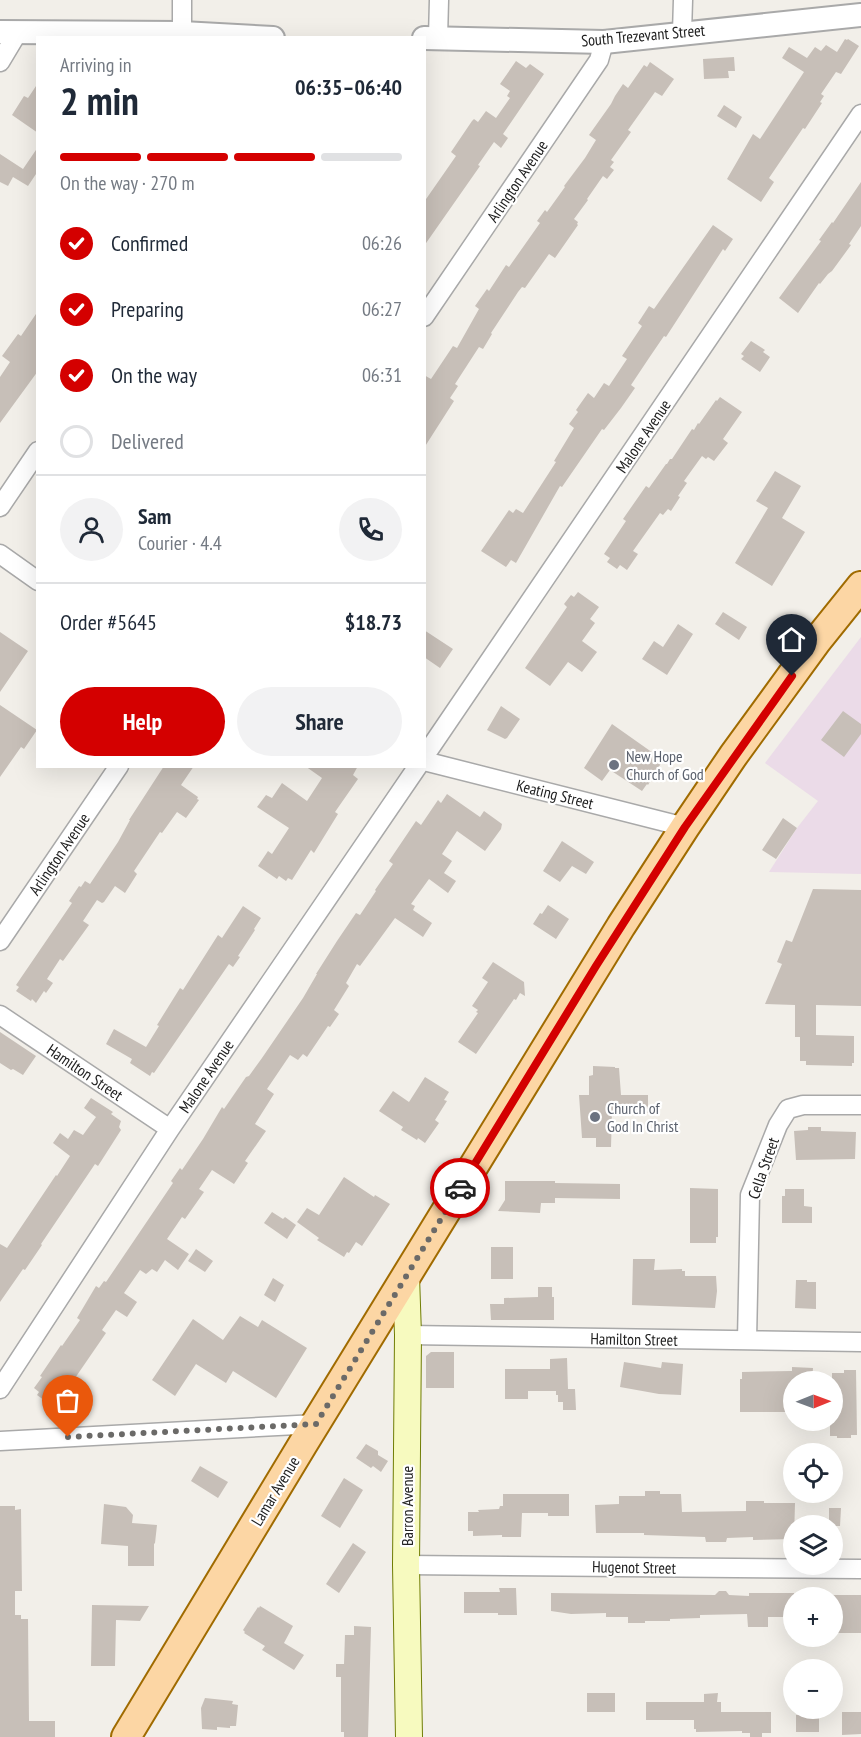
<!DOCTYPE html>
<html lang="en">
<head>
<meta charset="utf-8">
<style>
  body { margin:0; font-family:"PT Sans Narrow",sans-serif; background:#f2f2f3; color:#1f2937; height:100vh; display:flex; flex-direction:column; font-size:22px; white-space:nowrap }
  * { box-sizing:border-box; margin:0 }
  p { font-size:20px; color:#747a83 }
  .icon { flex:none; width:33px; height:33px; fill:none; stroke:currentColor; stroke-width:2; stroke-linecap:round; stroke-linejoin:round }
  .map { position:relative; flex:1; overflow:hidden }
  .drawer { position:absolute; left:36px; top:36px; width:390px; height:732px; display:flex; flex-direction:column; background:#fff; border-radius:0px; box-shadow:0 6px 24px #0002 }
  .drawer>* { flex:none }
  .needle { width:39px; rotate:89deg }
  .buttons { position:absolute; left:783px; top:1371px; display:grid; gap:12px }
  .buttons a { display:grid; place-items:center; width:60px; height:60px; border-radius:50%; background:#fff; box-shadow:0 6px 24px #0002; font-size:30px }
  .pin { position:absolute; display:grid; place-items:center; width:51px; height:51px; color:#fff; margin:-62px -26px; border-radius:50% 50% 50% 0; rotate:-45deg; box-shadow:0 0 6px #0007 }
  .pin .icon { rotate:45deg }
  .courier { position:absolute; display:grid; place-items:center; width:60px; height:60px; margin:-30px; border:4px solid #d40000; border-radius:50%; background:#fff; color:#222; box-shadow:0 2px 8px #0007 }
  .headline em { font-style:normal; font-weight:700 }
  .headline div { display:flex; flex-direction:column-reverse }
  .headline { display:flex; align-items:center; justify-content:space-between; height:102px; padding:0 24px }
  h1 { font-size:39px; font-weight:700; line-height:45px }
  .bar { display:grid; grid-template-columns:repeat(4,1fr); gap:9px 6px; align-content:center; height:72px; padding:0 24px }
  .bar i { height:8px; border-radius:4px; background:#e0e1e3 }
  .bar .on { background:#d40000 }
  .bar p { grid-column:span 4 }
  .line { display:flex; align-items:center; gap:15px; padding:0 24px; border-top:2px solid #e0e1e3 }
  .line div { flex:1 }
  .round { display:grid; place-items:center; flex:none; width:63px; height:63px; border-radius:32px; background:#f2f2f3 }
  ol { padding:0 24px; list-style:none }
  li { display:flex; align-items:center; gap:18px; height:66px }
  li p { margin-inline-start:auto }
  li .icon { padding:6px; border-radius:50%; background:#d40000; color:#fff; stroke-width:4 }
  li:last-child { color:#747a83 }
  li i { width:33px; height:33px; border:3px solid #e0e1e3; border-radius:50% }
  .cta { display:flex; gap:12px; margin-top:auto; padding:12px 24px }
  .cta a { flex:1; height:69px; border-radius:36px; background:#d40000; color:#fff; font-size:24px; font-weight:700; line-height:69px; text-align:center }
  .cta a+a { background:#f2f2f3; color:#1f2937 }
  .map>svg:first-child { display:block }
</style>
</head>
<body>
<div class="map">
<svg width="861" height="1737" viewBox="0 0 861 1737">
  <rect width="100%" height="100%" fill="#f2efe9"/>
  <path fill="#ebdbe8" d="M861,637V874L769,872L797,828L818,801L765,763Z"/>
  <path fill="#c7bfb8" d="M845,39L847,40L848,39L859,46L841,74L836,72L821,94L824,96L820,102L822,103L805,129L803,128L769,178L774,182L761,202L727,179L753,134L760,139L804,72L782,58L789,47L807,58L815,47L821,51L826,45L837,52Z
    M734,57L735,71H728L729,78L704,79L703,59Z
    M516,61L526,68L530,64L544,74L503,134L508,138L501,148L494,142L478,165L480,166L424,246V202L456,156L451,152L472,121L474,119L478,122L486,111L496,118L510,98L507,96L510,91L500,84Z
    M650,62L674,79L662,96L655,92L628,130L631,132L611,160L614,162L610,167L614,170L607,179L603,176L587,199L588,200L574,219L578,222L577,224L578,225L555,258L549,254L525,288L522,287L518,292L491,333L492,334L483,349L479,347L455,384L458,386L450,398L454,401L424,448V375L431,379L453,346L457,348L479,309L475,306L487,289L489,291L506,265L509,267L540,223L537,221L545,210L547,212L565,187L564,186L585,158L596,140L589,135L611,104L615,96L623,84L628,88L644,65L647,67Z
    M38,83V133L12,115L24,96L28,98Z
    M724,105L742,117L736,128L717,116Z
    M38,147V171L28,186L13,177L8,186L0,182V154L23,169Z
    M861,182V226L849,244L851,245L832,271L828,274L820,284L819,283L798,313L779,298L821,241L819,240L832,222L833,223Z
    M713,225L733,239L725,251L723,249L666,337L664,336L649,358L631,385L635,388L621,408L604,430L602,429L562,487L560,486L516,563L511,560L506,567L481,551L509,510L513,513L516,509L523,513L556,462L554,461L574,428L569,424L578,412L576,410L588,393L594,398L604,383L609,386L627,359L622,356L642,326L638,323L649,306L654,309Z
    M38,311V371L0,423V377L10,362L2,356L18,334L21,336Z
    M751,341L765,350L763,352L770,357L760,372L741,359L744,356L741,354Z
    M720,397L742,412L723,439L728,443L714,461L708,457L706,459L702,456L684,481L687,483L678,496L680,497L671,511L668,509L663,515L660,513L633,551L638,554L627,570L620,565L617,569L607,562L610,558L604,554L626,521L623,519L646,486L649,488L666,464H667L670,459H672L692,429L694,430L698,423L699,424L716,400L717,401Z
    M775,471L801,486L782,518L805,532L772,586L735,563L768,508L756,501Z
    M578,592L599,607L590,619L595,623L582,641L597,652L582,672L568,662L550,686L525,668L567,607L564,604L571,595L574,597Z
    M723,612L747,627L739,640L715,624Z
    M678,624L693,634L667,675L642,659L654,641L663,647Z
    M424,630L453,649L440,668L424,657Z
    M0,632L28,651L0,692Z
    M0,705L37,730L24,749L21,747L0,777Z
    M501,706L520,719L507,738L505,739L487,730Z
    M843,711L861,724V734L844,757L821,740Z
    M612,724L663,760L648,785L647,784L642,791L610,770L602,781L584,768Z
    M164,766H194L181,785L198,797L197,799L199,800L186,818L177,812L162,833L160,832L134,871L137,874L125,893L115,886L104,902L102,903L97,900L83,921L89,925L63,961L60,959L47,979L53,983L46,993L44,991L36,1003L32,999L31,1001L16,991L19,987L16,985L72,903L69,901L79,886L81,887L85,881L90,884L118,842L130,820H129Z
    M305,766H358L353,775L358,779L335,812L338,814L314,853L311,850L292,880L288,878L286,881L279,876L277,879L258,866L268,851L272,854L289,828L257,807L266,795L272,798L282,783L307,801L322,778Z
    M447,794L480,817L484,811L502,824L501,829L485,851L457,831L442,854L452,861L444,873L456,881L448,893L429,879L411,904L415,906L413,910L432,923L423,937L395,918L360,966L357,964L346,983L349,986L334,1010L339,1014L330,1027L328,1026L307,1057L303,1054L298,1060L290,1055L267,1089L274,1094L255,1124L266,1131L245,1161L248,1163L234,1184L212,1170L199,1189L204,1192L185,1219L182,1217L167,1239L189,1254L178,1270L165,1260L157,1272L152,1269L146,1274L140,1270L124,1293L137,1302L127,1317L116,1310L102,1330L106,1333L73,1381L90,1392L79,1409L56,1393L48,1403L37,1395L39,1392L34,1388L42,1377L40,1376L61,1345L62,1346L80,1320L77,1318L96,1286L99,1288L104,1281L106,1282L173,1183L171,1181L180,1168L182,1170L203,1139L222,1107L224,1109L246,1077L249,1076L262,1058L303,998L317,974H316L337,941L356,913L360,915L376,891L375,890L393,864L389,861L416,821L421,825L438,800L441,803Z
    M783,818L797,828L776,859L762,850Z
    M562,841L594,862L586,874L572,866L560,882L543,871Z
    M813,889L861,890V1006L816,1005V1035L854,1036V1063H852V1066L806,1065V1061H800V1037H795V1005L765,1004L782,964L777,962L786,940L792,942Z
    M548,905L569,919L556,939L533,924L540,913L542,914Z
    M243,906L261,918L254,929L255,930L238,956L240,957L233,967L229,964L154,1073L152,1072L150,1076L130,1063L132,1059L106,1044L114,1029L146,1047L159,1026L157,1025L180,988L183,990L218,935L222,938Z
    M493,962L524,982L525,996L520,993L516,1000L514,999L476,1054L458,1042L478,1013L476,1012L478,1010L472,1006L488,982L482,978Z
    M0,1032L36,1056L23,1075L13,1069L11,1070L0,1063Z
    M593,1066L615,1067V1068H619L621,1095H648V1113H612L611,1147H596V1138H582L579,1095H589V1076L593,1075Z
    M425,1077L449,1092L444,1100L447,1101L435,1120L439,1123L425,1143L418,1138L417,1140L401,1130L403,1127L379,1111L393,1091L409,1102Z
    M91,1098L113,1112L111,1114L121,1121L119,1127L121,1130L98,1166L95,1164L41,1244L42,1245L25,1270L23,1269L0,1302V1244L7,1248L56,1175L57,1176L70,1156L53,1143L60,1133L68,1139L74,1130L83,1135L96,1117L84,1108Z
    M808,1127H821V1131L856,1132L855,1159L796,1160L794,1131L808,1130Z
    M344,1177L374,1197L375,1195L390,1204L362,1246L356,1242L349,1253L347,1252L344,1257L317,1240L319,1238L297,1222L307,1208L319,1215Z
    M505,1181H555V1183L620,1184V1199L555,1198V1203H541L540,1213L498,1211L505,1200Z
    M690,1188L718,1189V1237H716V1243H690Z
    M785,1189H804V1206L812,1207V1223H782V1196H785Z
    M272,1212L283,1219L285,1217L296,1225L287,1239L264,1223Z
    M491,1247H513V1279H491Z
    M196,1249L213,1261L205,1272L188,1261Z
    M633,1259H655L654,1270L682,1269V1271H685V1276H716L717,1291L715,1308L632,1305Z
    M273,1278L284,1285L275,1302L264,1295Z
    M796,1280H807V1282H816V1309L795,1308Z
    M538,1287H552V1297H554V1320H491L490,1304H504V1298L538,1297Z
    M240,1316L258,1327L262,1320L307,1348L276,1398L233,1371L226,1383L196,1364L175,1396L152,1380L193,1319L223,1340Z
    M431,1352H454V1388H426V1356Z
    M567,1358L568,1389H575L576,1410H563V1402H558V1395H556V1391H528V1399H505V1369H550V1359Z
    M624,1362L661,1368L662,1362L683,1364L681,1395L659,1394L620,1387Z
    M792,1367L813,1368L812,1382H794V1400H787V1412H740V1379H742V1372L792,1371Z
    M844,1370H856L857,1435H851V1438H837V1436H830V1420H832V1373H844Z
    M366,1444L378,1451V1455L388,1461L381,1472L373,1466L371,1468L356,1458Z
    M200,1466L228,1482L218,1498L191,1481Z
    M344,1478L363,1490L340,1528L321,1516Z
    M645,1491H660V1494H681L682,1512L746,1511V1501H764V1503H795L794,1539L753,1540V1537L727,1538L726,1542H706L705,1537L644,1535V1533H596L595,1505L619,1504V1496H645Z
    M503,1494H569V1516H548V1513H522L521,1537H502V1535L473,1536V1531H468V1512H479L478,1510L499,1509L500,1506H503Z
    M104,1504L126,1507L133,1515L132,1523L157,1525L155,1543L154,1544V1566H128V1546L101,1544Z
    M0,1506H15V1510L21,1509L22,1591H15V1615H21V1619H28L29,1721H55V1737H0Z
    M829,1508H841L840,1526H829Z
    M353,1543L366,1552L339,1593L326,1584Z
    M499,1588H516L517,1615H498V1613H464V1592H500Z
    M719,1591H726L729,1595L749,1596V1593H794V1617H768V1627H748L747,1614L700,1615V1618L670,1619V1621H645V1623H628V1617H606V1613L571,1614L551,1611V1593L715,1595Z
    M832,1595H861V1633H832Z
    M92,1605L149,1606L140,1621L116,1620L115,1666H91Z
    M260,1606L293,1626L284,1643L304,1655L294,1670L262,1650L265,1646L244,1633L245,1632L243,1630L258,1607L259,1608Z
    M354,1626L371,1627L368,1737H344V1732H341V1677H336V1664H344L345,1635H354Z
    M587,1693H615V1712H587Z
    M718,1693L717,1702H721V1712H771V1733H762V1737H750V1733H742V1731L696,1732V1729H694V1720H646V1702H704V1694Z
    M205,1698L233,1701L232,1704L238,1705L236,1726H230V1728L217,1727V1730L202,1729L201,1708Z
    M842,1712H861V1734L842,1735Z
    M796,1715H819V1732H796Z"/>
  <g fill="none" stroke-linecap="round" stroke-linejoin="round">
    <defs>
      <path id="minor" d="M182,33V0
        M682,33L683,0
        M438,38L439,0
        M0,62L18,32
        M424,317L599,60L604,42
        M0,507L38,451
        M0,554L38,581
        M424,757L861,114
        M424,761L685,827
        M0,941L119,766
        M0,1015L170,1129
        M408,1335L861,1342
        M747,1340L750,1195L778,1125L788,1109L803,1105H861
        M0,1389L170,1129L418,766
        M0,1441L316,1424
        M406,1565L861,1569"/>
      <path id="tertiary" d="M0,32L182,33L273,38
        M424,38L604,42L861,15"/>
      <path id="secondary" d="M406,1276L408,1335L406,1565L409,1737"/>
      <path id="primary" d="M126,1737L303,1444L621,926L685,827L733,756L816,642L861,586"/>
    </defs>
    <use href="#minor" stroke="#a9a9a9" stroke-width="21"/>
    <use href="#tertiary" stroke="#a9a9a9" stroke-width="26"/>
    <use href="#secondary" stroke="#707d05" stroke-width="28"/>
    <use href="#primary" stroke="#a06b00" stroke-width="32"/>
    <use href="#minor" stroke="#fff" stroke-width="18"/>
    <use href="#tertiary" stroke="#fff" stroke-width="22"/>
    <use href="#secondary" stroke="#f7fabf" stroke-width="26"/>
    <use href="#primary" stroke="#fcd6a4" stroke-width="28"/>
  </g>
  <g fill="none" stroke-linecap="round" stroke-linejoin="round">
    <path stroke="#6b6a68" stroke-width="6" stroke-dasharray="0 10.8" d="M68,1437L316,1424L460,1188"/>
    <path stroke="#d40000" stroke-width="8" d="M460,1188L596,966L685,827L792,676"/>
  </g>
  <g fill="#6b7280" stroke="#fff" stroke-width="2">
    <circle cx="614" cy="765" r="6"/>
    <circle cx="595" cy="1117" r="6"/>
  </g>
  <g text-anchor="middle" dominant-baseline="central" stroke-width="4.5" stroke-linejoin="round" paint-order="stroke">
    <g font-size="16" fill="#222" stroke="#fff">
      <text transform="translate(643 35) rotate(-5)">South Trezevant Street</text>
      <text transform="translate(517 181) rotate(-56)">Arlington Avenue</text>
      <text transform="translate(643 436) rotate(-56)">Malone Avenue</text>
      <text transform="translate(555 794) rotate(14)">Keating Street</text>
      <text transform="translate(59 854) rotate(-56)">Arlington Avenue</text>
      <text transform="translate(85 1072) rotate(34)">Hamilton Street</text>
      <text transform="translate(206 1076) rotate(-56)">Malone Avenue</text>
      <text transform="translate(763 1168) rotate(-71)">Cella Street</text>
      <text transform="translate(634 1339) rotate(1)">Hamilton Street</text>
      <text transform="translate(275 1491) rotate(-59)">Lamar Avenue</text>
      <text transform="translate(407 1506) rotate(-90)">Barron Avenue</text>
      <text transform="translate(634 1567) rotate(1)">Hugenot Street</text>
    </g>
    <g font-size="16" fill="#5b616d" stroke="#fff" text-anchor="start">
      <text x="626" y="756">New Hope<tspan x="626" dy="18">Church of God</tspan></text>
      <text x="607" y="1108">Church of<tspan x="607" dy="18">God In Christ</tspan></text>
    </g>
  </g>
</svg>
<div class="buttons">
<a><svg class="needle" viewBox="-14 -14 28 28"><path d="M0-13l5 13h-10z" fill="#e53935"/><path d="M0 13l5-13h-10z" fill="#747a83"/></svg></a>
<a><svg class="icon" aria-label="locate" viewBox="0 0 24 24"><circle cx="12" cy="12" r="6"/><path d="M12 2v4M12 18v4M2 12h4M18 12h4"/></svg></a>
<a><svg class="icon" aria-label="layers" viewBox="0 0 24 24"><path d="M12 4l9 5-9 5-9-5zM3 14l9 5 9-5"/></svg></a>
<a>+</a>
<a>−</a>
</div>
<div class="pin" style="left:68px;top:1437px;background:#ea580c"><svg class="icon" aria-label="bag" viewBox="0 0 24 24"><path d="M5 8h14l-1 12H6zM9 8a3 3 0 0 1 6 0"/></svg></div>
<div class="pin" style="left:792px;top:676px;background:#1f2937"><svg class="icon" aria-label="home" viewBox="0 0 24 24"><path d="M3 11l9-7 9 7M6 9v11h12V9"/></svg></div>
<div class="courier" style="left:460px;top:1188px"><svg class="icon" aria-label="car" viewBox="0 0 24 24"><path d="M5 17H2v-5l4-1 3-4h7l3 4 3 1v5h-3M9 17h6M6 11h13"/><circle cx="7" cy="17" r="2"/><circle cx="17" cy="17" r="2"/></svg></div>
<section class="drawer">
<div class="headline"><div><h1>2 min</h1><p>Arriving in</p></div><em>06:35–06:40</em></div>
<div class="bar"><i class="on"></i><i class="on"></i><i class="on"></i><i></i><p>On the way · 270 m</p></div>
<ol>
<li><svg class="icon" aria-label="check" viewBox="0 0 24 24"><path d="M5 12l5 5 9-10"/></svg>Confirmed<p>06:26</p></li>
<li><svg class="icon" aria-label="check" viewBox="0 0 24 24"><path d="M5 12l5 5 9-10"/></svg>Preparing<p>06:27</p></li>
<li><svg class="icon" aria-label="check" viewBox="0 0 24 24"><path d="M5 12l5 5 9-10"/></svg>On the way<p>06:31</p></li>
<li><i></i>Delivered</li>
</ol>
<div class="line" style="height:108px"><a class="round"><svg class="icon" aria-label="person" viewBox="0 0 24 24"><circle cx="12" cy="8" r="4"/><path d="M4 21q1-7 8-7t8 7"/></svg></a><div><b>Sam</b><p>Courier · 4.4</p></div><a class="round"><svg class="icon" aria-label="phone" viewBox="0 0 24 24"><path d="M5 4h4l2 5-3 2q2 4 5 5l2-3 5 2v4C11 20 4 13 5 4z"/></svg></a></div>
<div class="line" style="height:78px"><div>Order #5645</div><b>$18.73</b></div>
<div class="cta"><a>Help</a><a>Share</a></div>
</section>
</div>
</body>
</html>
